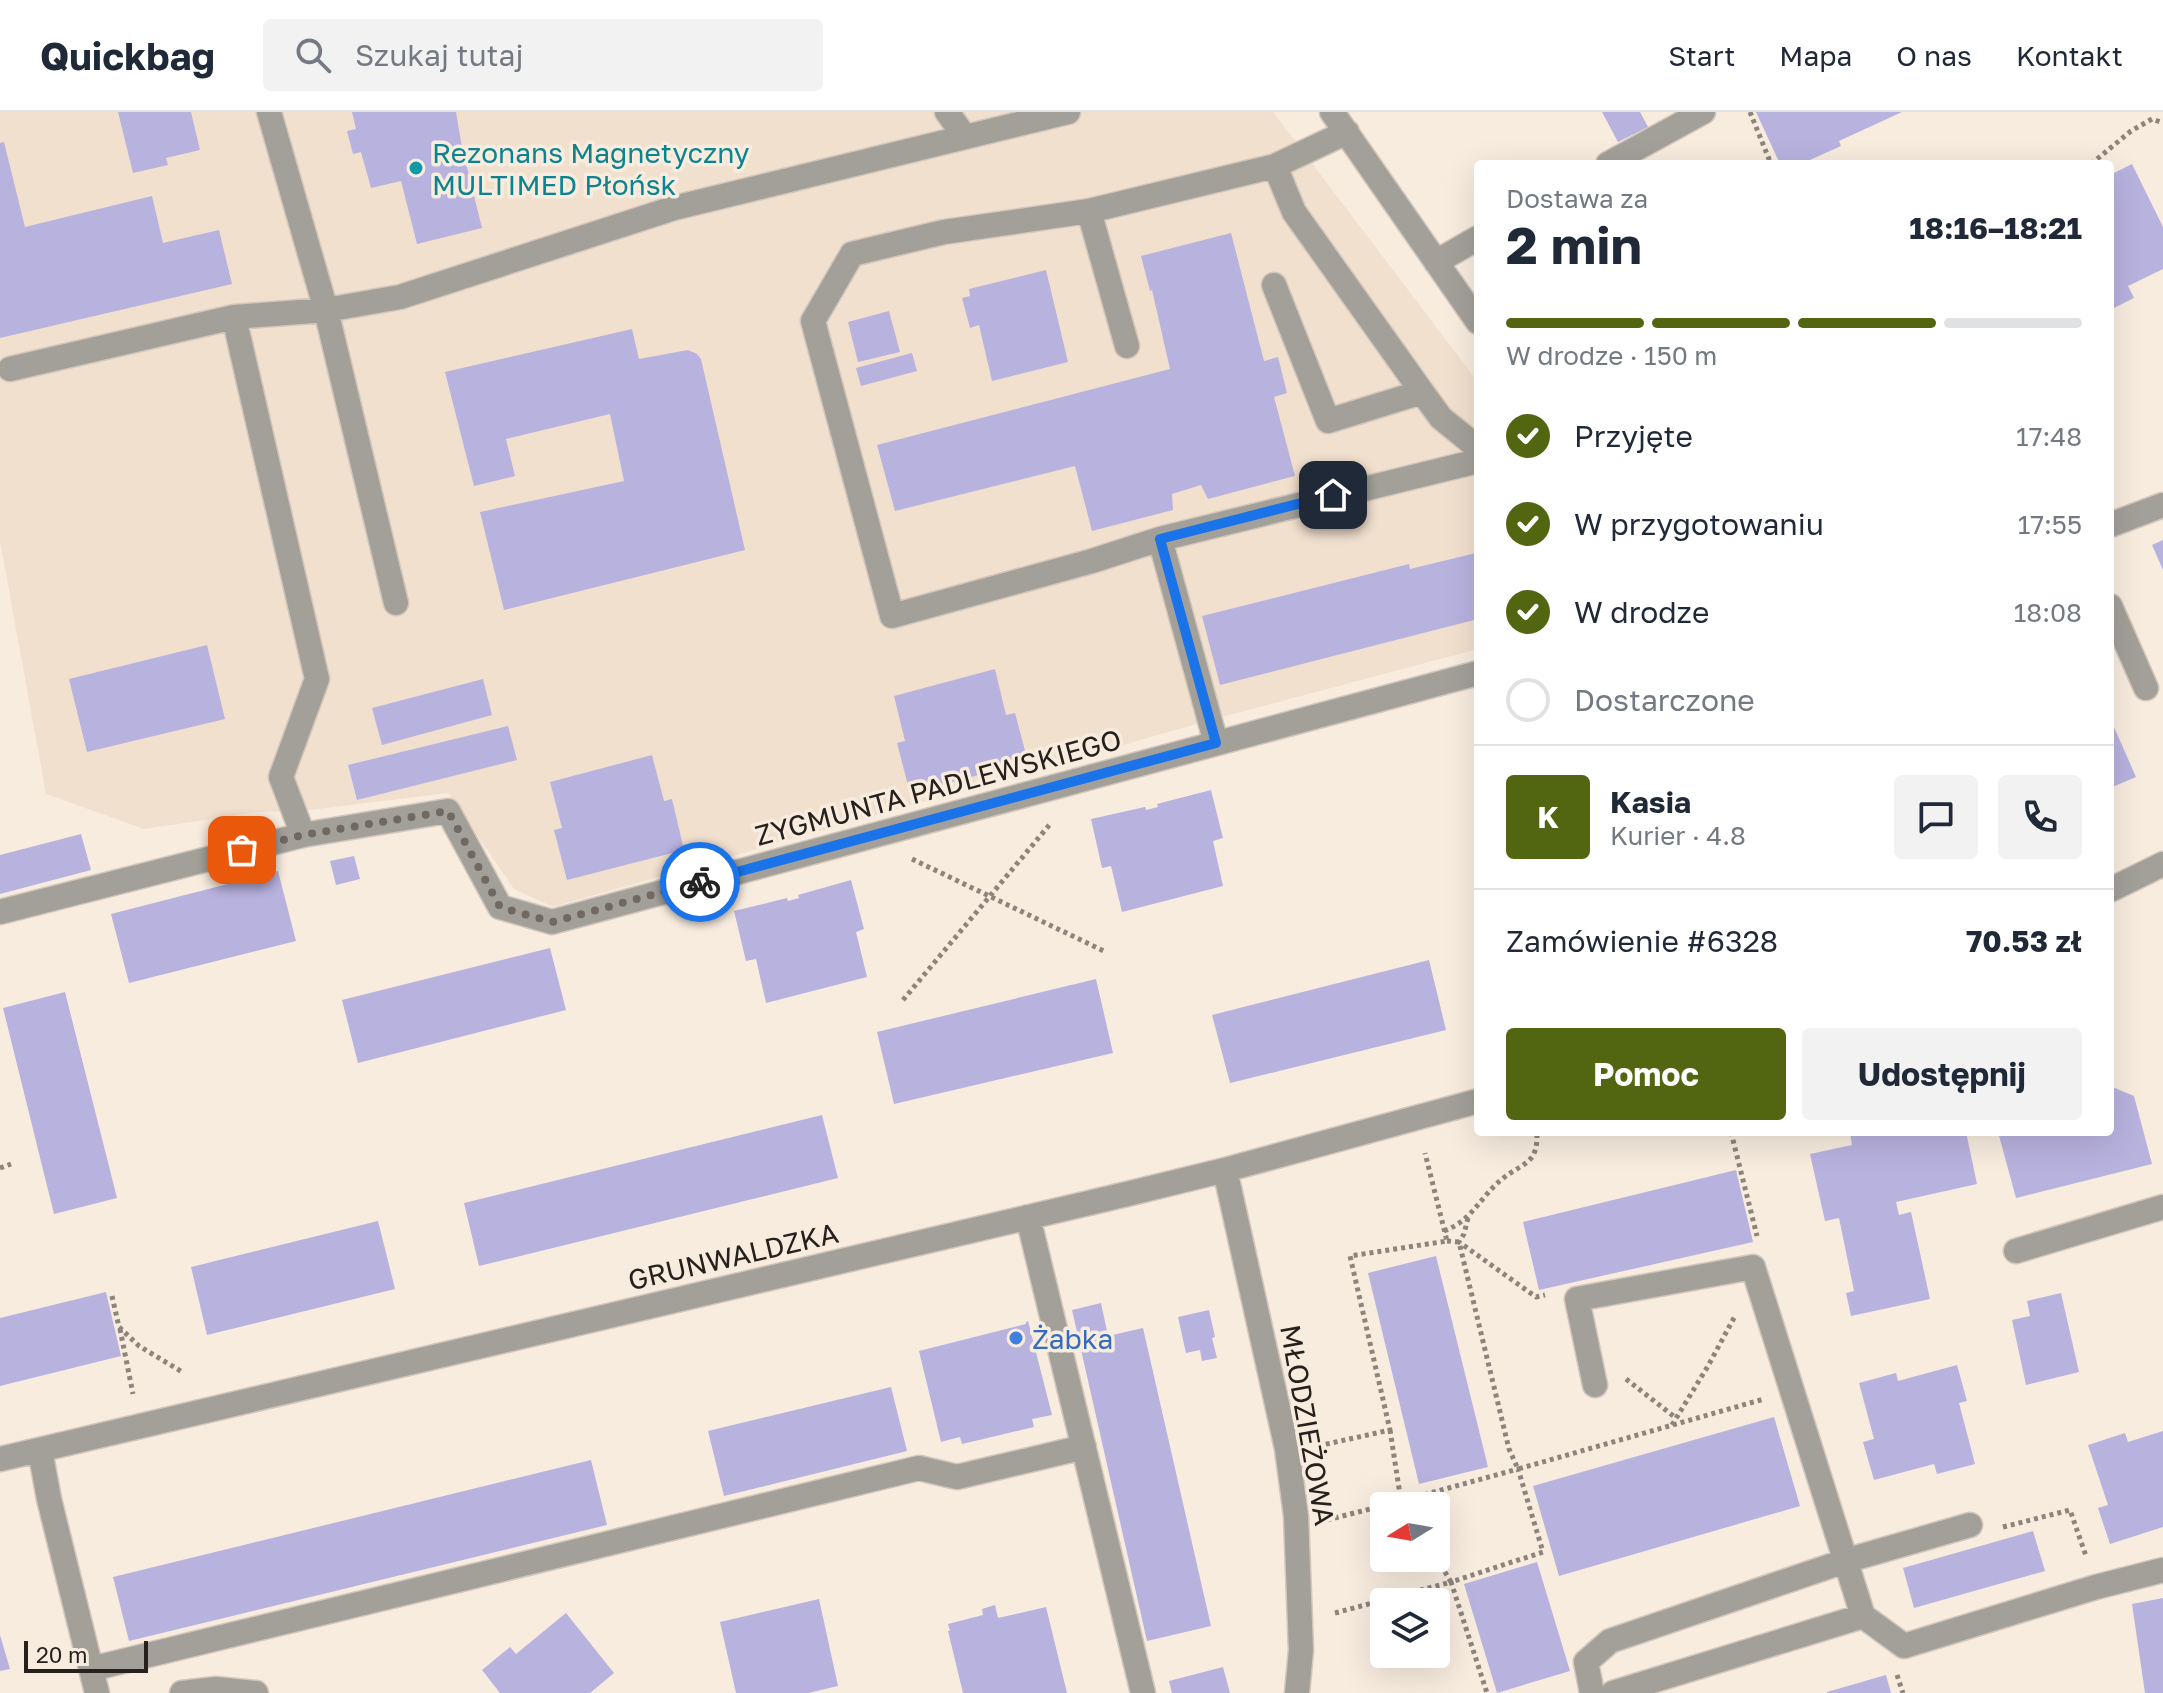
<!DOCTYPE html>
<html lang="pl">
<head>
<meta charset="utf-8">
<style>
  body { margin:0; font-family:"Golos Text",sans-serif; background:#f2f2f3; color:#1f2937; height:100vh; display:flex; flex-direction:column; font-size:30px; white-space:nowrap }
  * { box-sizing:border-box; margin:0 }
  p { font-size:26px; color:#747a83 }
  .icon { flex:none; width:44px; height:44px; fill:none; stroke:currentColor; stroke-width:2; stroke-linecap:round; stroke-linejoin:round }
  .map { position:relative; flex:1; overflow:hidden }
  .side { position:absolute; left:1474px; top:48px; width:640px; height:976px; display:flex; flex-direction:column; background:#fff; border-radius:8px; box-shadow:0 8px 32px #0002 }
  .side>* { flex:none }
  .needle { width:52px; rotate:259deg }
  .tools { position:absolute; left:1370px; top:1380px; display:grid; gap:16px }
  .tools a { display:grid; place-items:center; width:80px; height:80px; border-radius:8px; background:#fff; box-shadow:0 8px 32px #0002; font-size:40px }
  .scale { position:absolute; left:24px; bottom:20px; width:124px; box-sizing:border-box; padding-left:8px; border:4px solid #26211d; border-top:0; font-size:22px; line-height:28px; white-space:nowrap; color:#26211d; -webkit-text-stroke:6px #f8ecdf; paint-order:stroke }
  .pin { position:absolute; display:grid; place-items:center; width:68px; height:68px; color:#fff; margin:-34px; border-radius:16px; box-shadow:0 4px 12px #0006 }
  .courier { position:absolute; display:grid; place-items:center; width:80px; height:80px; margin:-40px; border:6px solid #1a73e8; border-radius:50%; background:#fff; color:#222; box-shadow:0 2px 10px #0007 }
  .overview em { font-style:normal; font-weight:700 }
  .overview div { display:flex; flex-direction:column-reverse }
  .overview { display:flex; align-items:center; justify-content:space-between; height:136px; padding:0 32px }
  h1 { font-size:52px; font-weight:700; line-height:60px }
  .bar { display:grid; grid-template-columns:repeat(4,1fr); gap:12px 8px; align-content:center; height:96px; padding:0 32px }
  .bar i { height:10px; border-radius:6px; background:#e0e1e3 }
  .bar .active { background:#526612 }
  .bar p { grid-column:span 4 }
  .line { display:flex; align-items:center; gap:20px; padding:0 32px; border-top:2px solid #e0e1e3 }
  .line div { flex:1 }
  .round { display:grid; place-items:center; flex:none; width:84px; height:84px; border-radius:8px; background:#f2f2f3 }
  ol { padding:0 32px; list-style:none }
  li { display:flex; align-items:center; gap:24px; height:88px }
  li p { margin-inline-start:auto }
  li .icon { padding:8px; border-radius:50%; background:#526612; color:#fff; stroke-width:4 }
  li:last-child { color:#747a83 }
  li i { width:44px; height:44px; border:4px solid #e0e1e3; border-radius:50% }
  .primary-button { display:flex; gap:16px; margin-top:auto; padding:16px 32px }
  .primary-button a { flex:1; height:92px; border-radius:8px; background:#526612; color:#fff; font-size:32px; font-weight:700; line-height:92px; text-align:center }
  .primary-button a+a { background:#f2f2f3; color:#1f2937 }
  header { display:flex; align-items:center; gap:48px; box-sizing:border-box; height:112px; padding:0 40px; background:#fff; border-bottom:2px solid #e0e1e3 }
  header strong { font-size:38px }
  nav { display:flex; gap:44px; margin-inline-start:auto; font-size:28px }
  .search { width:560px; height:72px; background:#f2f2f3; display:flex; align-items:center; gap:20px; box-sizing:border-box; padding:0 28px; border-radius:8px; color:#747a83; font-size:30px }
  .map>svg:first-child { display:block }
</style>
</head>
<body>
<header>
<strong>Quickbag</strong>
<div class="search"><svg class="icon" aria-label="search" viewBox="0 0 24 24"><circle cx="10" cy="10" r="6"/><path d="M15 15l6 6"/></svg>Szukaj tutaj</div>
<nav><a>Start</a><a>Mapa</a><a>O nas</a><a>Kontakt</a></nav>
</header>
<div class="map">
<svg width="2163" height="1581" viewBox="0 0 2163 1581">
  <rect width="100%" height="100%" fill="#f8ecdf"/>
  <path fill="#f2e0ce" d="M0,0H1273L1478,270V537L1211,608L553,795L514,777L448,681L302,699L258,700L144,717L46,682L0,429Z"/>
  <path fill="#b8b2df" d="M118,0H191L200,38L166,46L168,53L133,61Z
    M352,0H456L462,35L482,116L417,132L401,69L371,76L361,40L353,42L347,19L356,17Z
    M1602,0H1640L1648,15L1618,30Z
    M1756,0H1902L1839,29L1841,34L1801,52H1780Z
    M4,30L25,115L152,84L163,131L219,118L232,172L0,226V31Z
    M2132,52L2163,115V157L2128,174L2134,186L2110,198V63Z
    M1231,121L1264,249L1278,245L1287,281L1274,285L1295,364L1208,387L1201,373L1172,382L1173,398L1092,419L1075,354L895,399L877,333L1170,257L1152,178L1150,179L1141,144Z
    M1046,158L1068,250L992,269L979,213L970,216L962,186L970,184L969,177Z
    M889,199L900,240L858,250L848,210Z
    M632,217L639,247L688,238L697,242L701,247L745,438L504,498L480,400L624,369L610,302L506,327L515,364L474,374L445,260Z
    M912,241L917,259L861,274L856,256Z
    M2163,428V458L2152,433Z
    M1476,441L1478,448V507L1220,573L1202,504L1409,452L1410,457Z
    M207,533L225,607L87,640L69,567Z
    M995,557L1006,603L1015,601L1028,650L910,681L897,631L905,629L894,584Z
    M483,567L492,603L382,633L372,596Z
    M2110,606L2136,665L2110,676Z
    M508,614L517,648L357,688L348,653Z
    M652,643L664,689L672,687L684,738L567,768L554,718L562,716L550,670Z
    M1211,678L1223,726L1213,729L1223,774L1122,800L1111,754L1102,756L1091,707L1145,695L1146,698L1158,695L1157,692Z
    M81,722L91,758L0,782V743Z
    M354,744L360,767L336,773L330,749Z
    M278,759L296,829L129,871L111,802Z
    M851,768L864,817L856,820L867,865L766,891L756,847L746,849L734,799L787,786L788,789L799,786L798,783Z
    M550,836L566,898L358,951L342,888Z
    M1429,848L1446,918L1230,971L1212,903Z
    M1096,867L1113,941L894,992L877,920Z
    M65,880L117,1086L54,1102L3,896Z
    M2110,974L2134,984L2152,1052L2016,1086L1998,1020H2110Z
    M822,1003L838,1066L479,1154L464,1091Z
    M1850,1020H1884L1885,1023L1897,1020H1966L1977,1072L1896,1090L1899,1103L1911,1100L1930,1187L1851,1204L1846,1181L1854,1179L1839,1106L1825,1109L1810,1042L1852,1033Z
    M1736,1058L1753,1130L1539,1178L1523,1110Z
    M378,1109L395,1177L207,1223L191,1155Z
    M1436,1144L1488,1355L1419,1372L1368,1161Z
    M106,1180L121,1244L0,1274V1206Z
    M2061,1181L2079,1260L2026,1273L2012,1208L2030,1204L2027,1189Z
    M1101,1191L1108,1224L1143,1216L1211,1514L1147,1529L1072,1198Z
    M1209,1198L1215,1225L1212,1226L1217,1246L1202,1249L1200,1238L1186,1241L1178,1205Z
    M1028,1209L1052,1303L1032,1307L1034,1315L962,1332L960,1325L941,1330L919,1239L1026,1212V1210Z
    M1957,1253L1967,1289L1959,1291L1975,1352L1937,1362L1934,1352L1874,1368L1863,1330L1874,1327L1859,1271L1896,1261L1898,1269Z
    M891,1275L907,1339L724,1384L708,1319Z
    M1774,1305L1800,1394L1559,1464L1533,1374Z
    M2163,1319V1415L2110,1432L2098,1396L2108,1393L2088,1333L2125,1321L2128,1330Z
    M591,1348L607,1413L129,1529L113,1465Z
    M2033,1419L2045,1459L1914,1496L1903,1456Z
    M1537,1450L1570,1559L1497,1581L1464,1472Z
    M2163,1486V1581H2145L2132,1492Z
    M819,1487L838,1574L808,1581H736L720,1510Z
    M995,1493L998,1506L1046,1495L1067,1581H963L948,1519H950L948,1512L983,1503L982,1497Z
    M566,1501L614,1561L590,1581H500L482,1558L510,1535L516,1542Z
    M0,1523L10,1557L0,1559Z
    M1223,1555L1230,1581H1172L1169,1569Z
    M1886,1563L1891,1581H1827V1580Z"/>
  <g fill="none" stroke-linecap="round" stroke-linejoin="round">
    <defs>
      <path id="minor" d="M269,0L326,198L396,491
        M947,0L965,25
        M1332,0L1478,210
        M1608,52L1703,0
        M1275,54L1294,100L1422,280L1441,306L1478,336
        M1089,99L1127,234
        M1436,150L1478,126
        M1274,173L1328,309L1422,280
        M234,205L317,567L281,665L303,723
        M10,257L234,205L326,198L400,185L674,96L1068,0
        M2110,413L2163,393
        M1160,427L1092,449L892,504L813,209L852,142L944,120L1089,99L1275,54L1347,20
        M2110,494L2146,576
        M1216,631L1160,427L1478,349
        M2110,778L2163,752
        M0,800L303,723L448,699L500,795L552,810L1478,561
        M1225,1058L1287,1337L1296,1404L1301,1538L1297,1581
        M1028,1105L1143,1581
        M2016,1139L2163,1095
        M1595,1273L1577,1187L1753,1155L1863,1504
        M40,1338L49,1387L97,1581
        M0,1347L1127,1082L1225,1058L1478,989
        M91,1557L919,1356L957,1365L1084,1335
        M182,1581L216,1577L256,1581
        M1592,1581L1586,1550L1610,1529L1845,1449L1970,1413
        M1613,1581L1863,1504L1904,1534L2096,1475L2163,1458"/>
    </defs>
    <use href="#minor" stroke="#d2c7bc" stroke-width="27"/>
    <path stroke="#8d847c" stroke-width="5" stroke-dasharray="4 4" stroke-linecap="butt" d="M1750,0L1771,52
      M2091,52L2131,19L2152,7L2163,11
      M912,747L1106,840
      M903,888L1051,711
      M1731,1020L1757,1124
      M0,1056L11,1052
      M1468,1106L1464,1122L1459,1130L1536,1185L1545,1183
      M1444,1119C1475,1107 1480,1083 1506,1064C1514,1058 1526,1053 1532,1045C1537,1037 1537,1030 1537,1020
      M1447,1129L1459,1130L1509,1337L1518,1357L1764,1287
      M112,1184L119,1215L139,1234L184,1261
      M120,1217L133,1282
      M1626,1267L1676,1306
      M1672,1313L1708,1254L1735,1204
      M1390,1318L1401,1389L1518,1357L1543,1440L1451,1470L1487,1581
      M1318,1334L1390,1318L1350,1144L1447,1129L1425,1041
      M1327,1408L1401,1389L1405,1394
      M2003,1415L2070,1398L2086,1444
      M1335,1501L1451,1470L1436,1445
      M1897,1563L1903,1581"/>
    <use href="#minor" stroke="#a3a09a" stroke-width="24"/>
  </g>
  <g fill="none" stroke-linecap="round" stroke-linejoin="round">
    <path stroke="#706861" stroke-width="8" stroke-dasharray="0 14.4" d="M242,738L303,723L448,699L500,795L552,810L700,770"/>
    <path stroke="#1a73e8" stroke-width="10" d="M700,770L1216,631L1160,427L1333,383"/>
  </g>
  <circle fill="#0f9aa8" stroke="#f8ecdf" stroke-width="3" cx="416" cy="56" r="8"/>
  <circle fill="#3f7fe0" stroke="#f8ecdf" stroke-width="3" cx="1016" cy="1226" r="8"/>
  <g text-anchor="middle" dominant-baseline="central" stroke-width="7" stroke-linejoin="round" paint-order="stroke">
    <g font-size="28" fill="#0d838f" stroke="#f8ecdf" text-anchor="start">
      <text x="432" y="40">Rezonans Magnetyczny<tspan x="432" dy="32">MULTIMED Płońsk</tspan></text>
    </g>
    <g font-size="28" fill="#26211d" stroke="#f8ecdf">
      <text transform="translate(938 675) rotate(-15)">ZYGMUNTA PADLEWSKIEGO</text>
      <text transform="translate(733 1144) rotate(-13)">GRUNWALDZKA</text>
      <text transform="translate(1308 1313) rotate(80)">MŁODZIEŻOWA</text>
    </g>
    <g font-size="28" fill="#366cbe" stroke="#f8ecdf" text-anchor="start">
      <text x="1032" y="1226">Żabka</text>
    </g>
  </g>
</svg>
<div class="tools">
<a><svg class="needle" viewBox="-14 -14 28 28"><path d="M0-13l5 13h-10z" fill="#e53935"/><path d="M0 13l5-13h-10z" fill="#747a83"/></svg></a>
<a><svg class="icon" aria-label="layers" viewBox="0 0 24 24"><path d="M12 4l9 5-9 5-9-5zM3 14l9 5 9-5"/></svg></a>
</div>
<div class="scale">20 m</div>
<div class="pin" style="left:242px;top:738px;background:#ea580c"><svg class="icon" aria-label="bag" viewBox="0 0 24 24"><path d="M5 8h14l-1 12H6zM9 8a3 3 0 0 1 6 0"/></svg></div>
<div class="pin" style="left:1333px;top:383px;background:#1f2937"><svg class="icon" aria-label="home" viewBox="0 0 24 24"><path d="M3 11l9-7 9 7M6 9v11h12V9"/></svg></div>
<div class="courier" style="left:700px;top:770px"><svg class="icon" aria-label="bike" viewBox="0 0 24 24"><circle cx="6" cy="16" r="4"/><circle cx="18" cy="16" r="4"/><path d="M6 16l4-8h5l3 8M10 8l3 8H6M13 5h3"/></svg></div>
<section class="side">
<div class="overview"><div><h1>2 min</h1><p>Dostawa za</p></div><em>18:16–18:21</em></div>
<div class="bar"><i class="active"></i><i class="active"></i><i class="active"></i><i></i><p>W drodze · 150 m</p></div>
<ol>
<li><svg class="icon" aria-label="check" viewBox="0 0 24 24"><path d="M5 12l5 5 9-10"/></svg>Przyjęte<p>17:48</p></li>
<li><svg class="icon" aria-label="check" viewBox="0 0 24 24"><path d="M5 12l5 5 9-10"/></svg>W przygotowaniu<p>17:55</p></li>
<li><svg class="icon" aria-label="check" viewBox="0 0 24 24"><path d="M5 12l5 5 9-10"/></svg>W drodze<p>18:08</p></li>
<li><i></i>Dostarczone</li>
</ol>
<div class="line" style="height:144px"><b class="round" style="background:#526612;color:#fff">K</b><div><b>Kasia</b><p>Kurier · 4.8</p></div><a class="round"><svg class="icon" aria-label="chat" viewBox="0 0 24 24"><path d="M4 5h16v11H9l-5 4z"/></svg></a><a class="round"><svg class="icon" aria-label="phone" viewBox="0 0 24 24"><path d="M5 4h4l2 5-3 2q2 4 5 5l2-3 5 2v4C11 20 4 13 5 4z"/></svg></a></div>
<div class="line" style="height:104px"><div>Zamówienie #6328</div><b>70.53 zł</b></div>
<div class="primary-button"><a>Pomoc</a><a>Udostępnij</a></div>
</section>
</div>
</body>
</html>
